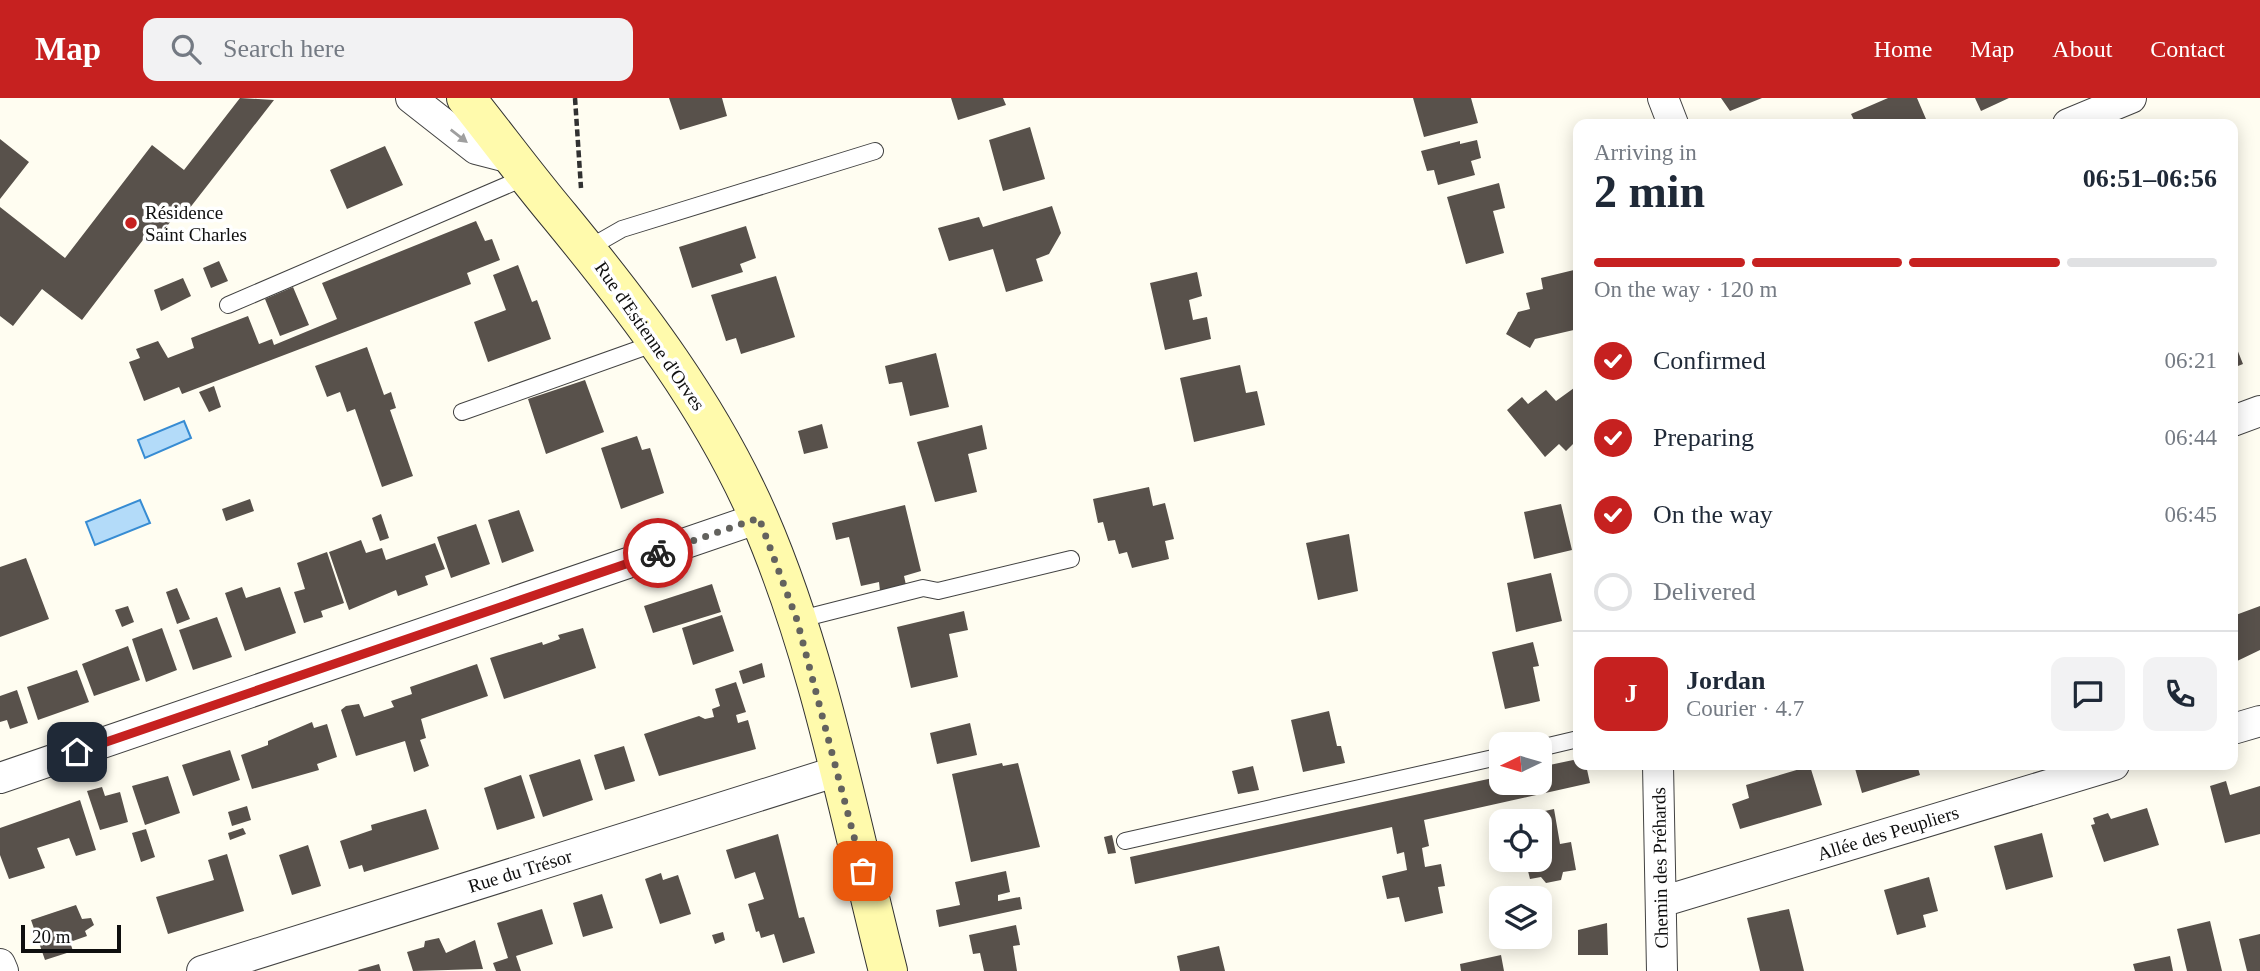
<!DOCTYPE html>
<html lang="en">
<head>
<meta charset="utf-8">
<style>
  body { margin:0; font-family:"Times New Roman",serif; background:#f2f2f3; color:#1f2937; height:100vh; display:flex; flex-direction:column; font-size:26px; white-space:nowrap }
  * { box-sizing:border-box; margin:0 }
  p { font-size:23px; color:#747a83 }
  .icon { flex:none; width:38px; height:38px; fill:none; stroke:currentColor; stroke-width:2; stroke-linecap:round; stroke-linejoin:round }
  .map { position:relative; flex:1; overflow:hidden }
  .drawer { position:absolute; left:1573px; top:21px; width:665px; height:651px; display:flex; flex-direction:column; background:#fff; border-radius:14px; box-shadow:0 4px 18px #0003 }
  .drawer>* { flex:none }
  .needle { width:46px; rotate:265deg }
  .controls { position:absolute; left:1489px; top:634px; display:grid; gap:14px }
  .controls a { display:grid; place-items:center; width:63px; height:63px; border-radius:14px; background:#fff; box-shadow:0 4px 18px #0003; font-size:35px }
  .scale { position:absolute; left:21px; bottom:18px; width:100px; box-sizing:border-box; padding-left:7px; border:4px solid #0f0f0f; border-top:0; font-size:19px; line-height:24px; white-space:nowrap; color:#0f0f0f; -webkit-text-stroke:5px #fff; paint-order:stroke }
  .pin { position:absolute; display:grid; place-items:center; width:60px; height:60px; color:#fff; margin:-30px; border-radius:14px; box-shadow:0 4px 10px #0006 }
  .courier { position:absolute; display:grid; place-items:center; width:70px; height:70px; margin:-35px; border:5px solid #c62120; border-radius:50%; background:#fff; color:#222; box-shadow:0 2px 9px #0007 }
  .overview em { font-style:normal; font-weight:600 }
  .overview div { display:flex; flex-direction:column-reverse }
  .overview { display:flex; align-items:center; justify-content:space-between; height:119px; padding:0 21px }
  h1 { font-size:46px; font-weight:600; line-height:52px }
  .bar { display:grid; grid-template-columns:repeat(4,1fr); gap:10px 7px; align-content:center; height:84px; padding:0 21px }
  .bar i { height:9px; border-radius:5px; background:#e0e1e3 }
  .bar .selected { background:#c62120 }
  .bar p { grid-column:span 4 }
  .line { display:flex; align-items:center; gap:18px; padding:0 21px; border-top:2px solid #e0e1e3 }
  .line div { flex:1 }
  .round { display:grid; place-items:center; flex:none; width:74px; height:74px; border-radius:14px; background:#f2f2f3 }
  ol { padding:0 21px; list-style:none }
  li { display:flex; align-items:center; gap:21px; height:77px }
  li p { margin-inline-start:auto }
  li .icon { padding:7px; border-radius:50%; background:#c62120; color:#fff; stroke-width:4 }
  li:last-child { color:#747a83 }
  li i { width:38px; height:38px; border:4px solid #e0e1e3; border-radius:50% }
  header { display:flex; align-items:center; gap:42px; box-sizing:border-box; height:98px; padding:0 35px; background:#c62120; color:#fff }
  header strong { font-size:33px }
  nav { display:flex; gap:38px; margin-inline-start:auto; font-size:24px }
  .search { width:490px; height:63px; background:#f2f2f3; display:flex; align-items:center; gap:18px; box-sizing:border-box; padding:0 24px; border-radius:14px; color:#747a83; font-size:26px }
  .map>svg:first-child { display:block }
</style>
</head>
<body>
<header>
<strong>Map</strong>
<div class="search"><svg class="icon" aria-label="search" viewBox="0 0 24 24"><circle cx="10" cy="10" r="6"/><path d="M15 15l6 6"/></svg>Search here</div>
<nav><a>Home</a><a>Map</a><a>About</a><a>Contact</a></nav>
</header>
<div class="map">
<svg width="2260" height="873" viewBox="0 0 2260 873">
  <rect width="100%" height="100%" fill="#fffdf1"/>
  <path fill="#b3dbf9" stroke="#378cd3" stroke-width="2" d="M184,323L191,340L145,360L138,342Z
    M140,402L150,425L95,447L86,424Z"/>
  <path fill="#58514b" d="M240,0L274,2L189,111L184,106L154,145L146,138L82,222L42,191L13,228L0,218V109L65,160L152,47L184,72Z
    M669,0H722L727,18L680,32Z
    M951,0H1003L1006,7L958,22Z
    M1413,0H1471L1478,25L1424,39Z
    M1721,0H1762L1730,13Z
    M1888,0H1917L1926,21L1913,26H1856L1851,16Z
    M1975,0H2009L1981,13Z
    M1030,29L1045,81L1003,93L989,42Z
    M0,41L29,64L0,101Z
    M1477,42L1481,60L1471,63L1475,77L1438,87L1434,72L1427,73L1421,53L1460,43V46Z
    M385,48L403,87L347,111L330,72Z
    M1499,85L1505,110L1493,113L1504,155L1466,166L1447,99Z
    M1052,108L1061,135L1049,156L1036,161L1043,183L1006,194L993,151L949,163L938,130L979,119L983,129Z
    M476,123L485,143L492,141L500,162L467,175L471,186L182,296L179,289L144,303L129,264L140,260L136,251L158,243L168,260L194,250L191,240L248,218L259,246L272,241L274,247L337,221L322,185Z
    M746,128L756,160L740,166L743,174L692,190L679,149Z
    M219,163L228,183L211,190L203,170Z
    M518,167L532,204L537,202L551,241L488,264L474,224L506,212L493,177Z
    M1578,171V231L1535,241L1530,250L1506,236L1518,214L1530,211L1526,195L1543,191L1541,180Z
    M1197,174L1202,198L1189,202L1193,222L1207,219L1211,241L1165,252L1150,185Z
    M776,178L795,239L741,256L736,240L726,243L711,197Z
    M183,180L191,198L161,213L154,192Z
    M293,189L309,227L280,238L265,201Z
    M2233,241L2243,266L2233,270Z
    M367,249L384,297L391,294L396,310L390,312L413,378L382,389L355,311L347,314L340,294L327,299L315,268Z
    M936,255L949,309L910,318L902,284L889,286L885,268Z
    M1240,267L1246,295L1257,293L1265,327L1194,344L1180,280Z
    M585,282L604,334L546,356L528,301Z
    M214,288L221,309L209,314L199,294Z
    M1574,290L1578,295V341L1566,353L1559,346L1545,359L1507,312L1522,299L1528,306L1546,292L1556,303Z
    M822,326L828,350L804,356L798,333Z
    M982,327L987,351L968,356L977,394L935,404L917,344Z
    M637,338L642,352L650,350L664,395L621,411L601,350Z
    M1149,389L1153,408L1165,405L1174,441L1165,443L1169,461L1132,470L1127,454L1119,456L1115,442L1108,443L1103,424L1098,425L1093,401Z
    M250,401L254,413L226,423L222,411Z
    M1561,406L1572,452L1534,461L1524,414Z
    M905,407L921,473L904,478L906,487L880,493L879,484L861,488L849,439L836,442L832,425Z
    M519,412L534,453L502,465L488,422Z
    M381,416L389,440L380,443L372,420Z
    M476,426L490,466L451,480L437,439Z
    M1349,436L1358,493L1318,502L1306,445Z
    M361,442L366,455L382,450L386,462L435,445L445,471L425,478L428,487L398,498L396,492L349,512L329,454Z
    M327,454L344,505L321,513L323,519L304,525L294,494L305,491L297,465Z
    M26,460L49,521L0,539V469Z
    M1551,475L1562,523L1516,534L1507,485Z
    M712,486L721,514L653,535L644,508Z
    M242,489L246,500L280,489L296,535L245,553L225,495Z
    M177,490L190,521L177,526L166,494Z
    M128,508L134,524L122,529L115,512Z
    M2260,508V552L2233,565V518Z
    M964,513L968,532L949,536L958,579L911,590L897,529Z
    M722,517L734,553L693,567L682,530Z
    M217,519L232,559L193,572L179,532Z
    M162,530L177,572L146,584L132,541Z
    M583,530L596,570L504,601L490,560L542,544L543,547L560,541L558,537Z
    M1533,544L1539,568L1533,569L1540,603L1505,611L1492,554Z
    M128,548L140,582L94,598L82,566Z
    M762,565L765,579L743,586L739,573Z
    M477,566L488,598L421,621L426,640L420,642L429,668L414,674L405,643L356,658L341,612L346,608L359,606L364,619L394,609L391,603L412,596L410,589Z
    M77,572L89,604L38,622L27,589Z
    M736,584L746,614L736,617L738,625L748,622L756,651L659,678L644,636L699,618L705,621L714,619L712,611L720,608L715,591Z
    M17,592L28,625L10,631L7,622L0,624V598Z
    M1329,613L1337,648H1341L1345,665L1303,674L1291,622Z
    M312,624L314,630L327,626L337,659L317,666L319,672L252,691L241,657L268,647V643Z
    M970,625L977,657L937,666L930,635Z
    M624,648L635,683L605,692L594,657Z
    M230,652L240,682L193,698L182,667Z
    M580,661L593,702L543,719L529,677Z
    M1578,661V667H1586L1590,685L1424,722L1429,748L1422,750L1425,769L1441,766L1445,788L1438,789L1443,815L1405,824L1399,799L1387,801L1382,778L1407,772L1404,754L1397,756L1392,729L1135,786L1130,759L1502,678V684H1540V669Z
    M1002,665L1003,668L1018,665L1040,749L971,764L952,676Z
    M1854,667H1917L1920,677L1862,695Z
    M1253,668L1259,692L1238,696L1232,673Z
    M1810,668L1822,707L1740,731L1732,706L1749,700L1746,687Z
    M521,677L535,720L497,732L484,690Z
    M168,678L180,715L145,727L132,688Z
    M2226,683L2230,697L2260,688V736L2225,745L2210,688Z
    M102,689L105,698L120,694L128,724L100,732L87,693Z
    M80,702L96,752L76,758L69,740L37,750L45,770L9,781L0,757V730Z
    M247,708L251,722L232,728L228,714Z
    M2147,710L2159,747L2104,764L2091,727L2095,726L2093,720L2108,715L2111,721Z
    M426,711L439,751L364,774L362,767L349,771L340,743L372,732L371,727Z
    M1554,711L1560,746L1571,744L1576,772L1563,774L1561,782L1546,785L1541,779L1530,781L1525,761H1540V723H1517V719Z
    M243,730L246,736L230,742L228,735Z
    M146,731L155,759L141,764L132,735Z
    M2042,735L2053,779L2006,792L1994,748Z
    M778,736L799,820L804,819L815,855L783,865L774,836L761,840L759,833L756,834L748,806L764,801L755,774L735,781L726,752Z
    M1112,737L1116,755L1108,756L1104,739Z
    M308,747L321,788L292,797L279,757Z
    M227,756L244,813L168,836L156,799L214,782L208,762Z
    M1006,773L1010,794L998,797V803L1020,799L1022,811L939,829L936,812L960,807L955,784Z
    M661,775L663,782L678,777L691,816L660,826L645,781Z
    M1929,779L1938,813L1923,817L1926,829L1897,837L1884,792Z
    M602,796L613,830L583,839L573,805Z
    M76,807L82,821L91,820L94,827L85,833L87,838L70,844L73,853L45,862L31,822Z
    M542,811L553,846L516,858L521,873H496L493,865L508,860L497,825Z
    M1789,811L1804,873H1760L1747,820Z
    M2210,823L2222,873H2187L2177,831Z
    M1607,825L1608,857H1578V832Z
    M1016,827L1020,847L1013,848L1017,873H984L980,855L973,856L969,837Z
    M723,834L725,842L715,846L712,837Z
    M2260,836V873H2247L2239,841Z
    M439,840L446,855L475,842L483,871L413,873L407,854L424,849L425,843Z
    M1219,848L1225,873H1180L1177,858Z
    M1501,857L1504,873H1461L1460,866Z
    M2170,858L2173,873H2135L2133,866Z
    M379,866L381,873H359L358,872Z"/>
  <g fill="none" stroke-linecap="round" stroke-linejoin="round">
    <defs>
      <path id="lane" d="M587,151L622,131L875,53
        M228,207L526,79
        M462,314L656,245
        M797,522L923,490L938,493L1071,461
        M1540,650L1578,641
        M1125,743L1502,658"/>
      <path id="street" d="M411,0L476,51L515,61
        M1663,0L1673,26
        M2068,26L2131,0
        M2233,323L2260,313
        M2233,631L2260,623
        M1658,667L1662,873
        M0,680L759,420
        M1661,804L2114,667
        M0,866L3,873
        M202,873L838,673"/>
      <path id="secondary" d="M466,0C498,40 528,81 561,120C638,214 710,308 759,420C820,560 850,725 888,873"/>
    </defs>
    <use href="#lane" stroke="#424242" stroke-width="18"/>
    <use href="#street" stroke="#424242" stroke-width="32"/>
    <use href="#secondary" stroke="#313131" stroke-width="40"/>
    <path stroke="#313131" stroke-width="4.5" stroke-dasharray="7 3.5" stroke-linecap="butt" d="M575,0L581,90"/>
    <use href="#lane" stroke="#fff" stroke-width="16"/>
    <use href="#street" stroke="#fff" stroke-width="30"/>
    <use href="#secondary" stroke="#fffaac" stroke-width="38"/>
  </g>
  <defs><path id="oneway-solid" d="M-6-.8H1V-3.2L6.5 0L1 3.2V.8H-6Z" transform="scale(1.75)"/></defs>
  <use fill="#9f9f9f" href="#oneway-solid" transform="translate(459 38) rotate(38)"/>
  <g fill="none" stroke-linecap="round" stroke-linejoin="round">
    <path stroke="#63625e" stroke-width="7" stroke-dasharray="0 12.6" d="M658,455L759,420L797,522L863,773"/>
    <path stroke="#c62120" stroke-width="9" d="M77,654L658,455"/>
  </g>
  <circle fill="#c62120" stroke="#fff" stroke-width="2.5" cx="131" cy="125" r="7"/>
  <g text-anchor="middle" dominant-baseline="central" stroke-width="7" stroke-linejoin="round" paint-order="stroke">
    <g font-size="19" fill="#0f0f0f" stroke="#fff" text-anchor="start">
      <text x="145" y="114">Résidence<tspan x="145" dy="22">Saint Charles</tspan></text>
    </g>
    <g font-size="19" fill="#0f0f0f" stroke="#fff">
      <text transform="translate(650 238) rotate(55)">Rue d'Estienne d'Orves</text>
      <text transform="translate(1888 735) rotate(-17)">Allée des Peupliers</text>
      <text transform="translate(1660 770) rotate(-91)">Chemin des Préhards</text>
      <text transform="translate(520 773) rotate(-17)">Rue du Trésor</text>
    </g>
  </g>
</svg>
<div class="controls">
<a><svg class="needle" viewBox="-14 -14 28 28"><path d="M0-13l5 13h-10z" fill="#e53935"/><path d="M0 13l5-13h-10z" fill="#747a83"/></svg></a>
<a><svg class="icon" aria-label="locate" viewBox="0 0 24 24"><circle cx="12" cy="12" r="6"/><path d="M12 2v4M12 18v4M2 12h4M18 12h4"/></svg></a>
<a><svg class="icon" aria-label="layers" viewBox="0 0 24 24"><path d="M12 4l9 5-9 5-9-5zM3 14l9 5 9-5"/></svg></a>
</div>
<div class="scale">20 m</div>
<div class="pin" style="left:863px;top:773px;background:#ea580c"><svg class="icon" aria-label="bag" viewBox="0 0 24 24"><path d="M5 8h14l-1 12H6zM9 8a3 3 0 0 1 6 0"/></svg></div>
<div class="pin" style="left:77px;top:654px;background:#1f2937"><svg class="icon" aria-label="home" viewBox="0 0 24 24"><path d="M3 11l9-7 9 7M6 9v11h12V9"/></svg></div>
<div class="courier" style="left:658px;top:455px"><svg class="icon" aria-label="bike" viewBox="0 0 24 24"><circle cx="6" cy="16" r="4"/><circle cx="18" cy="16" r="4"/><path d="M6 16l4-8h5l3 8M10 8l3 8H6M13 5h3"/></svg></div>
<section class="drawer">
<div class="overview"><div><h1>2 min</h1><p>Arriving in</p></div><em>06:51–06:56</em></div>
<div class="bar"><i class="selected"></i><i class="selected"></i><i class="selected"></i><i></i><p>On the way · 120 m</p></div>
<ol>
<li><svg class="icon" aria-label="check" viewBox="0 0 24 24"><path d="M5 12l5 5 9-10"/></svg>Confirmed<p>06:21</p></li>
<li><svg class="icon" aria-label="check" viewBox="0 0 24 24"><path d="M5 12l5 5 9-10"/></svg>Preparing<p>06:44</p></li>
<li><svg class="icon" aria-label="check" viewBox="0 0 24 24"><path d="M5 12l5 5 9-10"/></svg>On the way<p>06:45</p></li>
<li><i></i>Delivered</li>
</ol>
<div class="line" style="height:126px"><b class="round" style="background:#c62120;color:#fff">J</b><div><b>Jordan</b><p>Courier · 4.7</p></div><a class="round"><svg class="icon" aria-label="chat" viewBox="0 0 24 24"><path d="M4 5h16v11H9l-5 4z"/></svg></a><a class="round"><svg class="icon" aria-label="phone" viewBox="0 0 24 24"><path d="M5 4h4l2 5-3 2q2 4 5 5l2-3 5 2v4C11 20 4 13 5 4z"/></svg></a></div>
</section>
</div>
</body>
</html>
